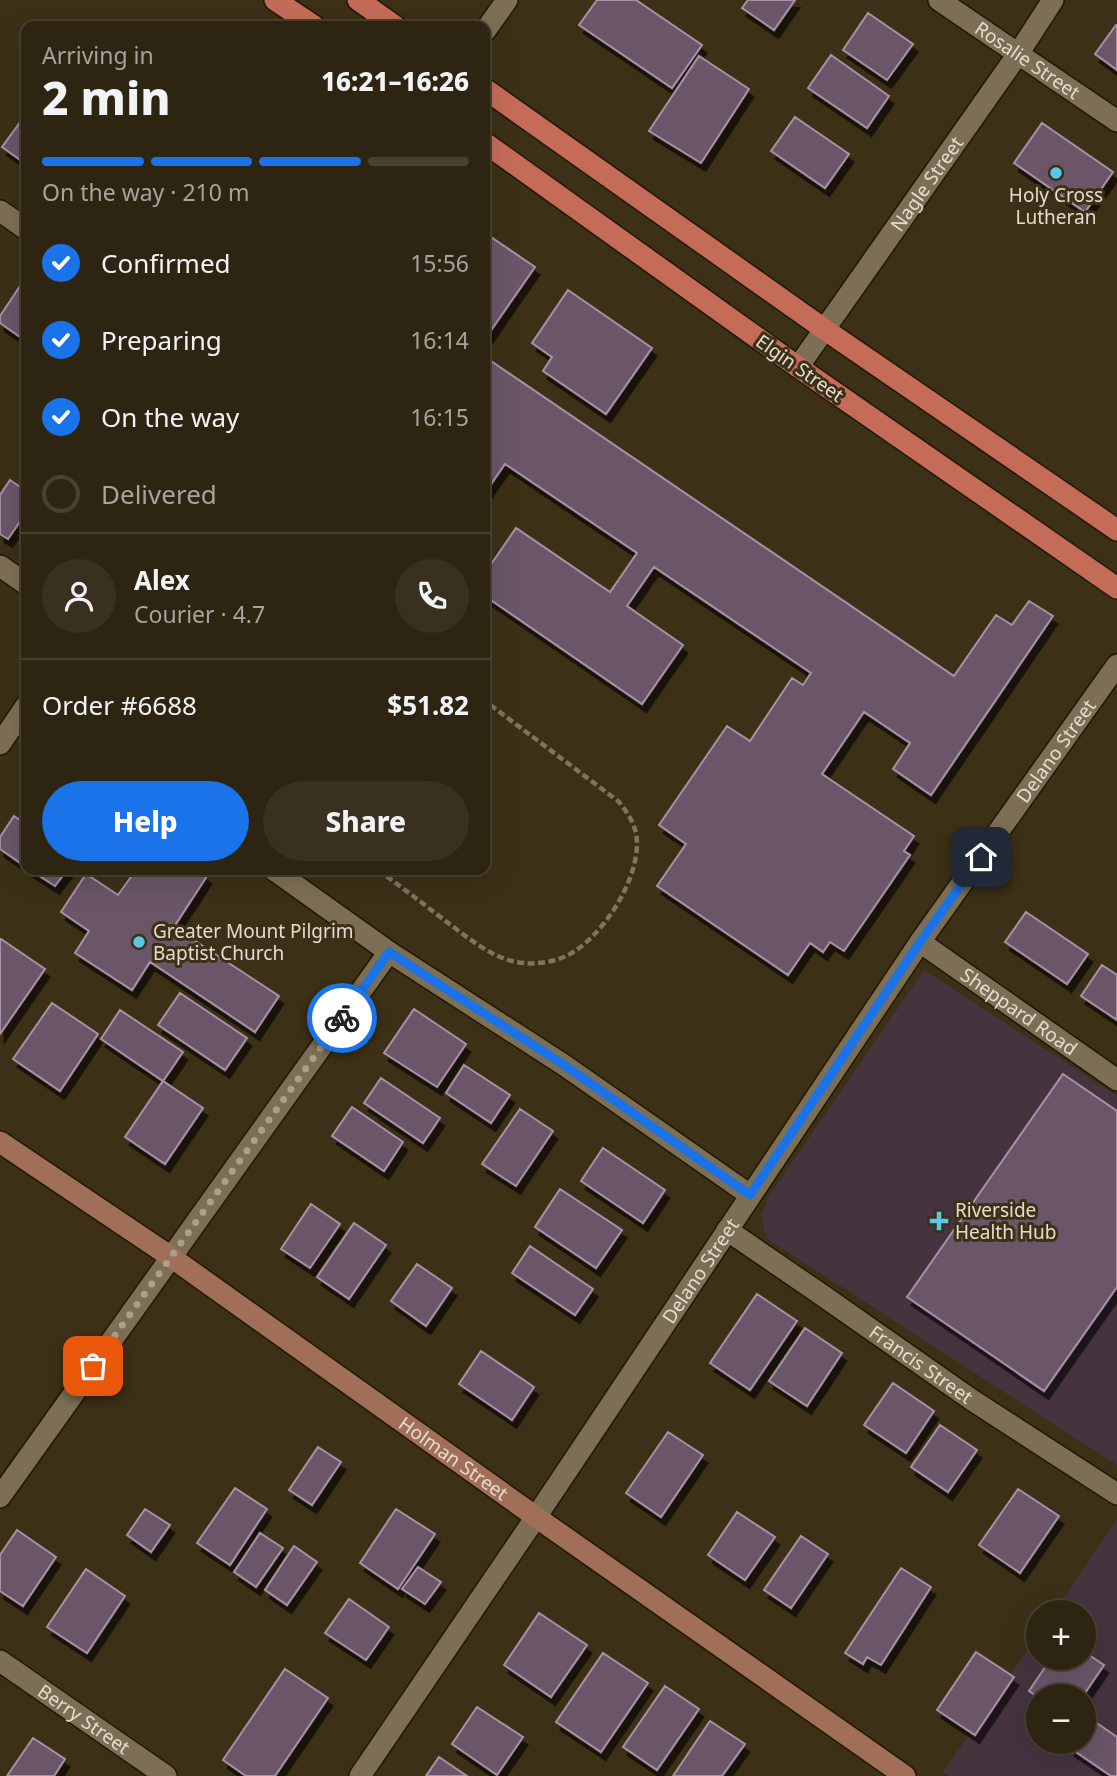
<!DOCTYPE html>
<html lang="en">
<head>
<meta charset="utf-8">
<style>
  body { margin:0; font-family:"Noto Sans",sans-serif; background:#39301f; color:#f1f3f6; height:100vh; display:flex; flex-direction:column; font-size:26px; white-space:nowrap }
  * { box-sizing:border-box; margin:0 }
  p { font-size:23px; color:#a7a49f }
  .icon { flex:none; width:38px; height:38px; fill:none; stroke:currentColor; stroke-width:2; stroke-linecap:round; stroke-linejoin:round }
  .map { position:relative; flex:1; overflow:hidden }
  .details { position:absolute; left:21px; top:21px; width:469px; height:854px; display:flex; flex-direction:column; background:#2d2411; border-radius:14px; box-shadow:0 7px 28px #0002,0 0 0 2px #484131 }
  .details>* { flex:none }
  .fabs { position:absolute; left:1026px; top:1600px; display:grid; gap:14px }
  .fabs a { display:grid; place-items:center; width:70px; height:70px; border-radius:50%; background:#2d2411; box-shadow:0 7px 28px #0002,0 0 0 2px #484131; font-size:35px }
  .pin { position:absolute; display:grid; place-items:center; width:60px; height:60px; color:#fff; margin:-30px; border-radius:14px; box-shadow:0 4px 10px #0006 }
  .courier { position:absolute; display:grid; place-items:center; width:70px; height:70px; margin:-35px; border:5px solid #1a73e8; border-radius:50%; background:#fff; color:#222; box-shadow:0 2px 9px #0007 }
  .head em { font-style:normal; font-weight:800 }
  .head div { display:flex; flex-direction:column-reverse }
  .head { display:flex; align-items:center; justify-content:space-between; height:119px; padding:0 21px }
  h1 { font-size:46px; font-weight:800; line-height:52px }
  .bar { display:grid; grid-template-columns:repeat(4,1fr); gap:10px 7px; align-content:center; height:84px; padding:0 21px }
  .bar i { height:9px; border-radius:5px; background:#484131 }
  .bar .on { background:#1a73e8 }
  .bar p { grid-column:span 4 }
  .line { display:flex; align-items:center; gap:18px; padding:0 21px; border-top:2px solid #484131 }
  .line div { flex:1 }
  .round { display:grid; place-items:center; flex:none; width:74px; height:74px; border-radius:37px; background:#39301f }
  ol { padding:0 21px; list-style:none }
  li { display:flex; align-items:center; gap:21px; height:77px }
  li p { margin-inline-start:auto }
  li .icon { padding:7px; border-radius:50%; background:#1a73e8; color:#fff; stroke-width:4 }
  li:last-child { color:#a7a49f }
  li i { width:38px; height:38px; border:4px solid #484131; border-radius:50% }
  .button { display:flex; gap:14px; margin-top:auto; padding:14px 21px }
  .button a { flex:1; height:80px; border-radius:42px; background:#1a73e8; color:#fff; font-size:28px; font-weight:800; line-height:80px; text-align:center }
  .button a+a { background:#39301f; color:#f1f3f6 }
  .map>svg:first-child { display:block }
</style>
</head>
<body>
<div class="map">
<svg width="1117" height="1776" viewBox="0 0 1117 1776">
  <defs>
    <filter id="shadow"><feDropShadow dx="4.5" dy="8" stdDeviation="0" flood-color="#0009"/></filter>
  </defs>
  <rect width="100%" height="100%" fill="#3c3017"/>
  <path fill="#45333e" fill-rule="evenodd" d="M924,970L1117,1096V1465L766,1238L761,1215L769,1196Z
    M1117,1519V1776H949L943,1772L1038,1635V1657H1083V1612H1054ZM1038,1696H1083V1741H1038Z"/>
  <path fill="#6b5569" stroke="#a890a6" stroke-width="2" filter="url(#shadow)" d="M597,0H636L702,45L672,88L579,25Z
    M748,0H795L774,30L742,8Z
    M868,13L913,44L887,80L843,50Z
    M1116,25H1117V70L1095,54Z
    M831,55L889,96L867,128L808,88Z
    M699,56L749,89L701,163L649,131Z
    M26,114V164L2,147Z
    M795,117L849,154L825,188L771,151Z
    M1042,123L1113,172L1085,212L1014,163Z
    M485,233L535,267L485,339Z
    M24,280L26,282V341L0,323V316Z
    M568,290L652,348L606,414L543,371L552,357L532,343Z
    M485,357L954,676L996,615L1012,625L1029,601L1053,616L931,795L893,769L910,743L864,712L822,774L914,836L904,851L910,855L844,951L830,942L823,952L810,943L788,975L657,886L686,844L659,825L727,726L750,741L792,678L803,685L811,673L654,567L627,606L683,645L642,704L485,596V573L516,528L610,592L637,553L505,464L485,493Z
    M10,480L26,491V513L8,539L0,534V495Z
    M14,816L26,824V867L0,849V837Z
    M30,870H67L55,886Z
    M136,870H198L207,876L174,927L279,996L255,1032L150,962L132,990L75,953L89,931L61,912L86,874L118,895Z
    M1026,912L1088,954L1067,984L1005,942Z
    M1,939L45,969L0,1034V941Z
    M1102,965L1117,975V1020L1081,996Z
    M180,993L247,1038L225,1070L158,1025Z
    M52,1003L98,1034L60,1091L13,1059Z
    M414,1009L466,1044L437,1087L384,1053Z
    M120,1010L183,1052L163,1081L101,1039Z
    M464,1065L510,1095L491,1123L446,1093Z
    M1063,1074L1117,1111V1287L1044,1391L907,1297Z
    M381,1078L440,1118L423,1143L364,1103Z
    M163,1081L203,1108L165,1164L125,1137Z
    M352,1107L403,1142L384,1171L332,1136Z
    M520,1109L553,1131L516,1186L482,1164Z
    M603,1148L665,1190L643,1223L581,1181Z
    M560,1189L622,1230L596,1268L535,1227Z
    M311,1204L340,1224L310,1268L281,1249Z
    M354,1223L386,1245L349,1299L317,1277Z
    M530,1246L593,1289L575,1315L512,1273Z
    M417,1264L452,1288L426,1326L391,1301Z
    M757,1294L797,1321L750,1390L710,1363Z
    M805,1328L842,1353L807,1406L769,1381Z
    M481,1351L534,1387L512,1420L459,1384Z
    M893,1383L934,1411L906,1453L864,1425Z
    M940,1425L977,1450L948,1492L911,1467Z
    M668,1432L703,1455L661,1517L626,1493Z
    M318,1447L341,1462L312,1505L289,1490Z
    M235,1488L267,1509L230,1565L197,1543Z
    M1018,1489L1059,1516L1020,1573L979,1545Z
    M145,1509L170,1525L151,1552L127,1535Z
    M396,1509L435,1534L398,1589L360,1563Z
    M737,1512L775,1537L745,1580L708,1555Z
    M17,1530L56,1557L23,1606L0,1591V1555Z
    M260,1533L283,1548L256,1587L234,1572Z
    M801,1536L828,1554L791,1608L764,1590Z
    M294,1546L317,1562L287,1605L265,1590Z
    M418,1567L441,1582L425,1604L402,1589Z
    M901,1568L931,1587L881,1665L867,1657L863,1664L845,1653Z
    M86,1569L125,1596L87,1653L47,1627Z
    M349,1599L389,1627L366,1660L325,1633Z
    M539,1613L587,1645L551,1697L504,1665Z
    M1083,1651L1104,1665L1083,1696L1038,1697L1029,1691L1052,1657H1083Z
    M976,1652L1014,1677L975,1735L937,1710Z
    M603,1653L648,1683L601,1752L556,1722Z
    M285,1669L328,1698L275,1776H246L223,1760Z
    M665,1686L699,1709L657,1770L623,1747Z
    M477,1707L523,1737L497,1775L452,1744Z
    M1091,1719L1117,1737V1776H1111L1070,1748L1075,1741H1083V1730Z
    M710,1721L745,1744L722,1776H673Z
    M33,1738L65,1759L54,1776H7Z
    M439,1757L467,1776H426Z"/>
  <g fill="none" stroke-linecap="round" stroke-linejoin="round">
    <defs>
      <g id="street">
        <path id="s1" d="M939,0L1117,121"/>
        <path d="M485,31L507,0"/>
        <path d="M0,211L26,229"/>
        <path id="s2" d="M798,367L1018,54L1053,0"/>
        <path d="M0,566L26,584"/>
        <path d="M0,744L26,706"/>
        <path d="M274,870L389,952L564,1065L750,1195"/>
        <path id="s3" d="M920,942L1117,1080"/>
        <path id="s4" d="M727,1230L819,1293L972,1400L1117,1494"/>
        <path d="M0,1497L389,952"/>
        <path id="s5" d="M0,1661L166,1776"/>
        <path id="s6" d="M360,1776L536,1517L920,942L1117,665"/>
      </g>
      <g id="secondary">
        <path id="s7" d="M0,1142L171,1257L536,1517L905,1776"/>
      </g>
      <path id="primary" d="M275,0L314,26
        M358,0L395,26
        M485,89L824,329L1117,530
        M485,143L798,367L1117,588"/>
    </defs>
    <use href="#street" stroke="#231801" stroke-width="24"/>
    <use href="#secondary" stroke="#231801" stroke-width="24"/>
    <use href="#primary" stroke="#231801" stroke-width="24"/>
    <path stroke="#7e745f" stroke-width="4.5" stroke-dasharray="7 3.5" stroke-linecap="butt" d="M378,870C400,886 421,902 443,919C463,934 490,957 516,962C532,965 549,963 564,957C601,941 644,875 636,833C633,821 626,810 618,801L485,701"/>
    <use href="#street" stroke="#7d6f55" stroke-width="21"/>
    <use href="#secondary" stroke="#a16e57" stroke-width="21"/>
    <use href="#primary" stroke="#c56c59" stroke-width="21"/>
  </g>
  <g fill="none" stroke-linecap="round" stroke-linejoin="round">
    <path stroke="#a9a08e" stroke-width="7" stroke-dasharray="0 12.6" d="M93,1366L342,1018"/>
    <path stroke="#1a73e8" stroke-width="9" d="M342,1018L389,952L564,1065L750,1195L920,942L981,857"/>
  </g>
  <g fill="#59c8e4" stroke="#3c3017" stroke-width="2.5">
    <circle cx="1056" cy="173" r="7"/>
    <circle cx="139" cy="942" r="7"/>
    <path d="M935.5 1210.5h7v7h7v7h-7v7h-7v-7h-7v-7h7z"/>
  </g>
  <g text-anchor="middle" dominant-baseline="central" stroke-width="6" stroke-linejoin="round" paint-order="stroke">
    <g font-size="19" fill="#e4ddce" stroke="#3c3017">
      <text stroke="none"><textPath href="#s1" startOffset="107">Rosalie Street</textPath></text>
      <text stroke="none"><textPath href="#s2" startOffset="224">Nagle Street</textPath></text>
      <text transform="translate(800 368) rotate(35)">Elgin Street</text>
      <text stroke="none"><textPath href="#s6" startOffset="1239">Delano Street</textPath></text>
      <text stroke="none"><textPath href="#s3" startOffset="121">Sheppard Road</textPath></text>
      <text stroke="none"><textPath href="#s6" startOffset="609">Delano Street</textPath></text>
      <text stroke="none"><textPath href="#s4" startOffset="236">Francis Street</textPath></text>
      <text stroke="none"><textPath href="#s7" startOffset="553">Holman Street</textPath></text>
      <text stroke="none"><textPath href="#s5" startOffset="102">Berry Street</textPath></text>
    </g>
    <g font-size="19" fill="#e4ddce" stroke="#3c3017" text-anchor="start">
      <text x="1056" y="195" text-anchor="middle">Holy Cross<tspan x="1056" dy="22">Lutheran</tspan></text>
      <text x="153" y="931">Greater Mount Pilgrim<tspan x="153" dy="22">Baptist Church</tspan></text>
      <text x="955" y="1210">Riverside<tspan x="955" dy="22">Health Hub</tspan></text>
    </g>
  </g>
</svg>
<div class="fabs">
<a>+</a>
<a>−</a>
</div>
<div class="pin" style="left:93px;top:1366px;background:#ea580c"><svg class="icon" aria-label="bag" viewBox="0 0 24 24"><path d="M5 8h14l-1 12H6zM9 8a3 3 0 0 1 6 0"/></svg></div>
<div class="pin" style="left:981px;top:857px;background:#1f2937"><svg class="icon" aria-label="home" viewBox="0 0 24 24"><path d="M3 11l9-7 9 7M6 9v11h12V9"/></svg></div>
<div class="courier" style="left:342px;top:1018px"><svg class="icon" aria-label="bike" viewBox="0 0 24 24"><circle cx="6" cy="16" r="4"/><circle cx="18" cy="16" r="4"/><path d="M6 16l4-8h5l3 8M10 8l3 8H6M13 5h3"/></svg></div>
<section class="details">
<div class="head"><div><h1>2 min</h1><p>Arriving in</p></div><em>16:21–16:26</em></div>
<div class="bar"><i class="on"></i><i class="on"></i><i class="on"></i><i></i><p>On the way · 210 m</p></div>
<ol>
<li><svg class="icon" aria-label="check" viewBox="0 0 24 24"><path d="M5 12l5 5 9-10"/></svg>Confirmed<p>15:56</p></li>
<li><svg class="icon" aria-label="check" viewBox="0 0 24 24"><path d="M5 12l5 5 9-10"/></svg>Preparing<p>16:14</p></li>
<li><svg class="icon" aria-label="check" viewBox="0 0 24 24"><path d="M5 12l5 5 9-10"/></svg>On the way<p>16:15</p></li>
<li><i></i>Delivered</li>
</ol>
<div class="line" style="height:126px"><a class="round"><svg class="icon" aria-label="person" viewBox="0 0 24 24"><circle cx="12" cy="8" r="4"/><path d="M4 21q1-7 8-7t8 7"/></svg></a><div><b>Alex</b><p>Courier · 4.7</p></div><a class="round"><svg class="icon" aria-label="phone" viewBox="0 0 24 24"><path d="M5 4h4l2 5-3 2q2 4 5 5l2-3 5 2v4C11 20 4 13 5 4z"/></svg></a></div>
<div class="line" style="height:91px"><div>Order #6688</div><b>$51.82</b></div>
<div class="button"><a>Help</a><a>Share</a></div>
</section>
</div>
</body>
</html>
